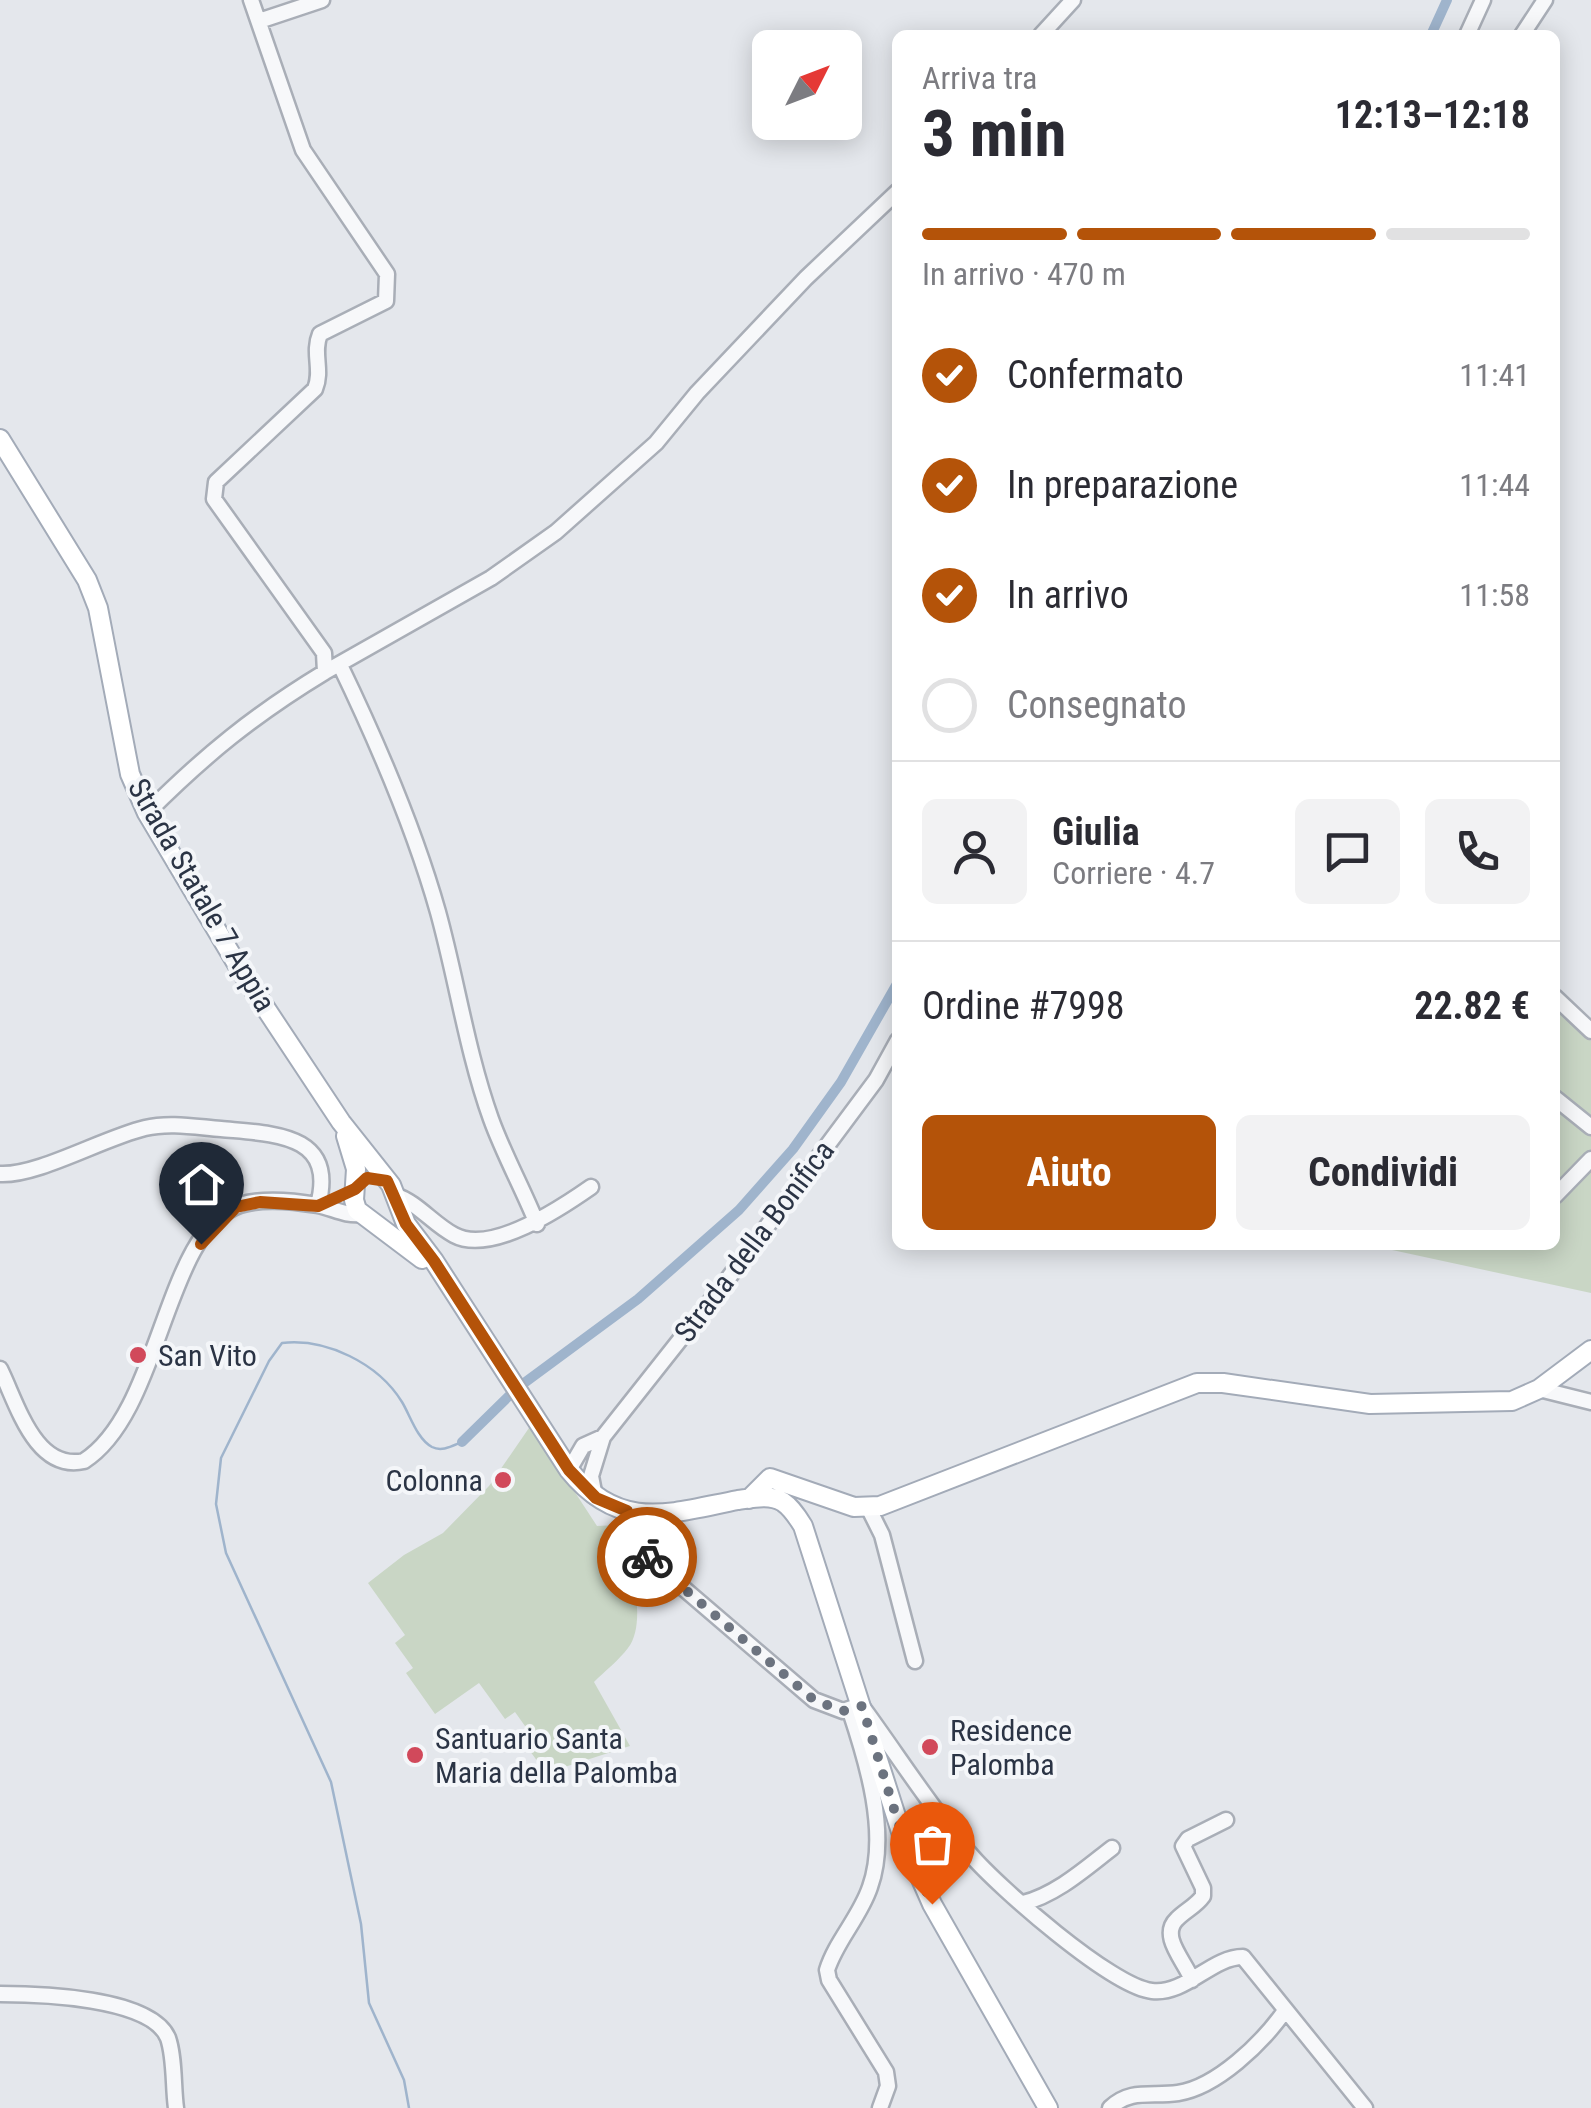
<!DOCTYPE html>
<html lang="it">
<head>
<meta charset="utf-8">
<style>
  body { margin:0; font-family:"Roboto Condensed",sans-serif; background:#f2f2f3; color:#2b2b33; height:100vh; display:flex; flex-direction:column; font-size:38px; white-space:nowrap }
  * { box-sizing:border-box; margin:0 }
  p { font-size:32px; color:#7c7c81 }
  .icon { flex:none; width:55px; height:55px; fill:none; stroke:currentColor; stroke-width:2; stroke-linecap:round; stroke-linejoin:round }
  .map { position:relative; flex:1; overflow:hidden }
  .side { position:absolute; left:892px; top:30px; width:668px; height:1220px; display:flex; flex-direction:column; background:#fff; border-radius:15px; box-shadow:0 5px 25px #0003 }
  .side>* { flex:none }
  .needle { width:65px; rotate:48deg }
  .fabs { position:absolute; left:752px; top:30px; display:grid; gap:20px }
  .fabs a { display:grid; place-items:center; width:110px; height:110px; border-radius:15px; background:#fff; box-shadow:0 5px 25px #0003; font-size:50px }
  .pin { position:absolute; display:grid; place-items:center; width:85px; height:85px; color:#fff; margin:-102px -42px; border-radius:50% 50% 50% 0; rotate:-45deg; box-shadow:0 0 10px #0007 }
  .pin .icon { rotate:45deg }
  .courier { position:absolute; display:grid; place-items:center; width:100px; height:100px; margin:-50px; border:8px solid #b45309; border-radius:50%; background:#fff; color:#222; box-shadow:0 2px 12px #0007 }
  .overview em { font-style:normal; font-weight:700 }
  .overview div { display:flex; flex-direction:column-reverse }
  .overview { display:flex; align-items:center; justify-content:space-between; height:170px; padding:0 30px }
  h1 { font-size:65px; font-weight:700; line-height:75px }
  .bar { display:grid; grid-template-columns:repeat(4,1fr); gap:15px 10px; align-content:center; height:120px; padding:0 30px }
  .bar i { height:12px; border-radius:8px; background:#e1e1e2 }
  .bar .on { background:#b45309 }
  .bar p { grid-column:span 4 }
  .line { display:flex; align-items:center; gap:25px; padding:0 30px; border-top:2px solid #e1e1e2 }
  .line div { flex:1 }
  .round { display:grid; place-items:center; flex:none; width:105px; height:105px; border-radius:15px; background:#f2f2f3 }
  ol { padding:0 30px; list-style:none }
  li { display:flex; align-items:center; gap:30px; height:110px }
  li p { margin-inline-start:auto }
  li .icon { padding:10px; border-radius:50%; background:#b45309; color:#fff; stroke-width:4 }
  li:last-child { color:#7c7c81 }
  li i { width:55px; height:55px; border:5px solid #e1e1e2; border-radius:50% }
  .action { display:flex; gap:20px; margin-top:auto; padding:20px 30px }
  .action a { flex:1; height:115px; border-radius:15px; background:#b45309; color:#fff; font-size:40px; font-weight:700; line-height:115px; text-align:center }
  .action a+a { background:#f2f2f3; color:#2b2b33 }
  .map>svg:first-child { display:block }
</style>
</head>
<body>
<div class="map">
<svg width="1591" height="2108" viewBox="0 0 1591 2108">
  <rect width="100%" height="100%" fill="#e4e7ec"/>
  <path fill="#c9d6c5" d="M1555,1006L1591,1041V1293L1369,1245H1555Z
    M531,1425L597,1526L618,1525C629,1554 649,1621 628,1648C619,1660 605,1671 594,1682L630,1746L546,1773L527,1747L535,1740L515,1712L505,1719L479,1683L435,1714L406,1673L413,1668L395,1643L405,1635L368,1583L404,1555L443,1533L489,1486Z"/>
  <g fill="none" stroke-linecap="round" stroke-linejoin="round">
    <path stroke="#9fb4cc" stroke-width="2.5" d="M409,2108L404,2080L369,2003L361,1924L331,1782L226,1553L216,1504L221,1458L269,1361L282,1343C326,1338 378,1363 402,1402C410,1415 417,1439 432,1447C442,1452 452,1446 462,1442"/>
    <path stroke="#9fb4cc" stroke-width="10" d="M1431,35L1447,0
      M462,1442L516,1389L638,1299L739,1210L793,1149L841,1082L898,982"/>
    <defs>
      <path id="minor" d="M259,21L322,0
        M1041,35L1073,0
        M1467,35L1483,0
        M1522,35L1545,0
        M340,665C378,744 414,827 438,912C457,981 467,1052 491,1119C504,1155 523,1189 537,1224
        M325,672L491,578L556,532L656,443L697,393L806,278L898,191
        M147,813C205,755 254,715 325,672L324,653L214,499L216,482L315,389C323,370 312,353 320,334L386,301L387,274L303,150L251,0
        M1555,997L1591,1031
        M1555,1098L1591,1127
        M0,1174C38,1176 103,1138 145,1128C169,1122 196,1127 221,1129C273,1134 337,1133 318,1205
        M395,1195C418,1203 433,1224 454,1235C491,1255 561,1208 591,1187
        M1555,1196L1591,1159
        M0,1369C17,1403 35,1472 84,1461C162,1411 164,1231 240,1205C262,1198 294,1201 317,1205C333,1208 345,1216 361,1214
        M1539,1389L1591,1402
        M569,1470L583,1446L603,1437
        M595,1497L591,1476L603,1437L724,1284L876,1080L898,1040
        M868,1507L882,1535L915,1661
        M627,1511L633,1545L814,1700L843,1711L861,1705C897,1754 931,1808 970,1854C998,1887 1112,1987 1152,1991C1186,1995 1211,1957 1243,1957L1365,2108
        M850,1711C867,1762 889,1834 870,1887C860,1917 836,1941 827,1970L829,1980L886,2072L888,2086L880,2108
        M1023,1903C1056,1895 1086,1868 1112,1848
        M1192,1980C1185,1961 1159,1936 1177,1919C1186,1910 1196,1906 1203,1896V1888L1183,1846L1188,1839L1226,1820
        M0,1994C37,1994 151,1997 168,2038C175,2058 173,2087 176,2108
        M1110,2108C1131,2088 1152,2097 1178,2093C1217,2087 1262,2043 1284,2012"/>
      <path id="major" d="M0,439L87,580L98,608L130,774L147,813L241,971L341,1122L391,1185L406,1224L434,1261L569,1470C620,1533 670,1513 738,1500C753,1498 770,1494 783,1502C792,1508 798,1518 803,1526L903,1838L932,1904L1048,2108
        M346,1136L356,1169L354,1200L357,1210L422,1259
        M749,1499L770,1478L854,1507L880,1506L1197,1383H1223L1370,1404L1512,1401L1539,1389L1591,1350"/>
    </defs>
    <use href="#minor" stroke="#a9aeb7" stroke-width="19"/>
    <use href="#major" stroke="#a3abb8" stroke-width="22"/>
    <use href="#minor" stroke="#f7f8fa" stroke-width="14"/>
    <use href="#major" stroke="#fff" stroke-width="18"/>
  </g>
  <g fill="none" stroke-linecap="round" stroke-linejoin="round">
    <path stroke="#6c737f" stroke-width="10" stroke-dasharray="0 18" d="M647,1557L814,1700L843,1711L862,1706L903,1838L932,1904"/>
    <path stroke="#b45309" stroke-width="12" d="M201,1244L236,1207L260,1202L318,1206L355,1189L367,1178L387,1181L406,1224L434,1261L569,1470L596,1498L627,1511L633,1545L647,1557"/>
  </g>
  <g fill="#d1495b" stroke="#f4f6f9" stroke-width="4">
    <circle cx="138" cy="1355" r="10"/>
    <circle cx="503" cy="1480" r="10"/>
    <circle cx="930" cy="1747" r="10"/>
    <circle cx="415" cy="1755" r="10"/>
  </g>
  <g text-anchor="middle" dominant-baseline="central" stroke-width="8" stroke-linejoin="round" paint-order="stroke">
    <g font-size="30" fill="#2b3445" stroke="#f4f6f9">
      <text transform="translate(202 895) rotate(60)">Strada Statale 7 Appia</text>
      <text transform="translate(754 1241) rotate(-53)">Strada della Bonifica</text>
    </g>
    <g font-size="30" fill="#2b3445" stroke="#f4f6f9" text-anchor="start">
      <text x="158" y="1355">San Vito</text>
      <text x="483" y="1480" text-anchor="end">Colonna</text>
      <text x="950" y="1730">Residence<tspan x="950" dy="34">Palomba</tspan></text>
      <text x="435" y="1738">Santuario Santa<tspan x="435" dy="34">Maria della Palomba</tspan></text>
    </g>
  </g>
</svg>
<div class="fabs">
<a><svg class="needle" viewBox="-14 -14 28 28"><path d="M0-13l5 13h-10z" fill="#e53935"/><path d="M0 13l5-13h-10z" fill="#7c7c81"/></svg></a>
</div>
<div class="pin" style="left:932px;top:1904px;background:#ea580c"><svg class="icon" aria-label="bag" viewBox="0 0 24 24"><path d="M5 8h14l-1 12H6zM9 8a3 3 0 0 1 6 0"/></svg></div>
<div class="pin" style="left:201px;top:1244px;background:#1f2937"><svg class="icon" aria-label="home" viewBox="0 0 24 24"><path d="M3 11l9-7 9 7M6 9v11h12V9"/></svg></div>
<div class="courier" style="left:647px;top:1557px"><svg class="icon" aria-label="bike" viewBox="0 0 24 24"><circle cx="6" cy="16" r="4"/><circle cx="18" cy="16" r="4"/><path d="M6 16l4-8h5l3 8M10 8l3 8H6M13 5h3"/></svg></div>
<section class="side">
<div class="overview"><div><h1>3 min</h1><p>Arriva tra</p></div><em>12:13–12:18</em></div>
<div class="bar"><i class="on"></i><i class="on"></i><i class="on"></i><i></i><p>In arrivo · 470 m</p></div>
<ol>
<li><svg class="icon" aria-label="check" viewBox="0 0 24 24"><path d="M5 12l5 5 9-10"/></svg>Confermato<p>11:41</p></li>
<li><svg class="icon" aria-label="check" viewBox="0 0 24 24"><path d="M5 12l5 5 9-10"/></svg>In preparazione<p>11:44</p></li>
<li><svg class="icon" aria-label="check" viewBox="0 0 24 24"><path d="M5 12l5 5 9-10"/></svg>In arrivo<p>11:58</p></li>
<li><i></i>Consegnato</li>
</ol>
<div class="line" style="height:180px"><a class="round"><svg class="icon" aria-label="person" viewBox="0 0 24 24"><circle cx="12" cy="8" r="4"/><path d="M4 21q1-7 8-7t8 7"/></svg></a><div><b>Giulia</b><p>Corriere · 4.7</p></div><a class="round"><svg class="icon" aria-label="chat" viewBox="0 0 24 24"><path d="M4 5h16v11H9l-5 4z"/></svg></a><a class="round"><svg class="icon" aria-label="phone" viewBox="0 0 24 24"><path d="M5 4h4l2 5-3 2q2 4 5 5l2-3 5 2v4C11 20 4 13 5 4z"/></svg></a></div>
<div class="line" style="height:130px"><div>Ordine #7998</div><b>22.82 €</b></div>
<div class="action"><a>Aiuto</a><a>Condividi</a></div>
</section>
</div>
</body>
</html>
